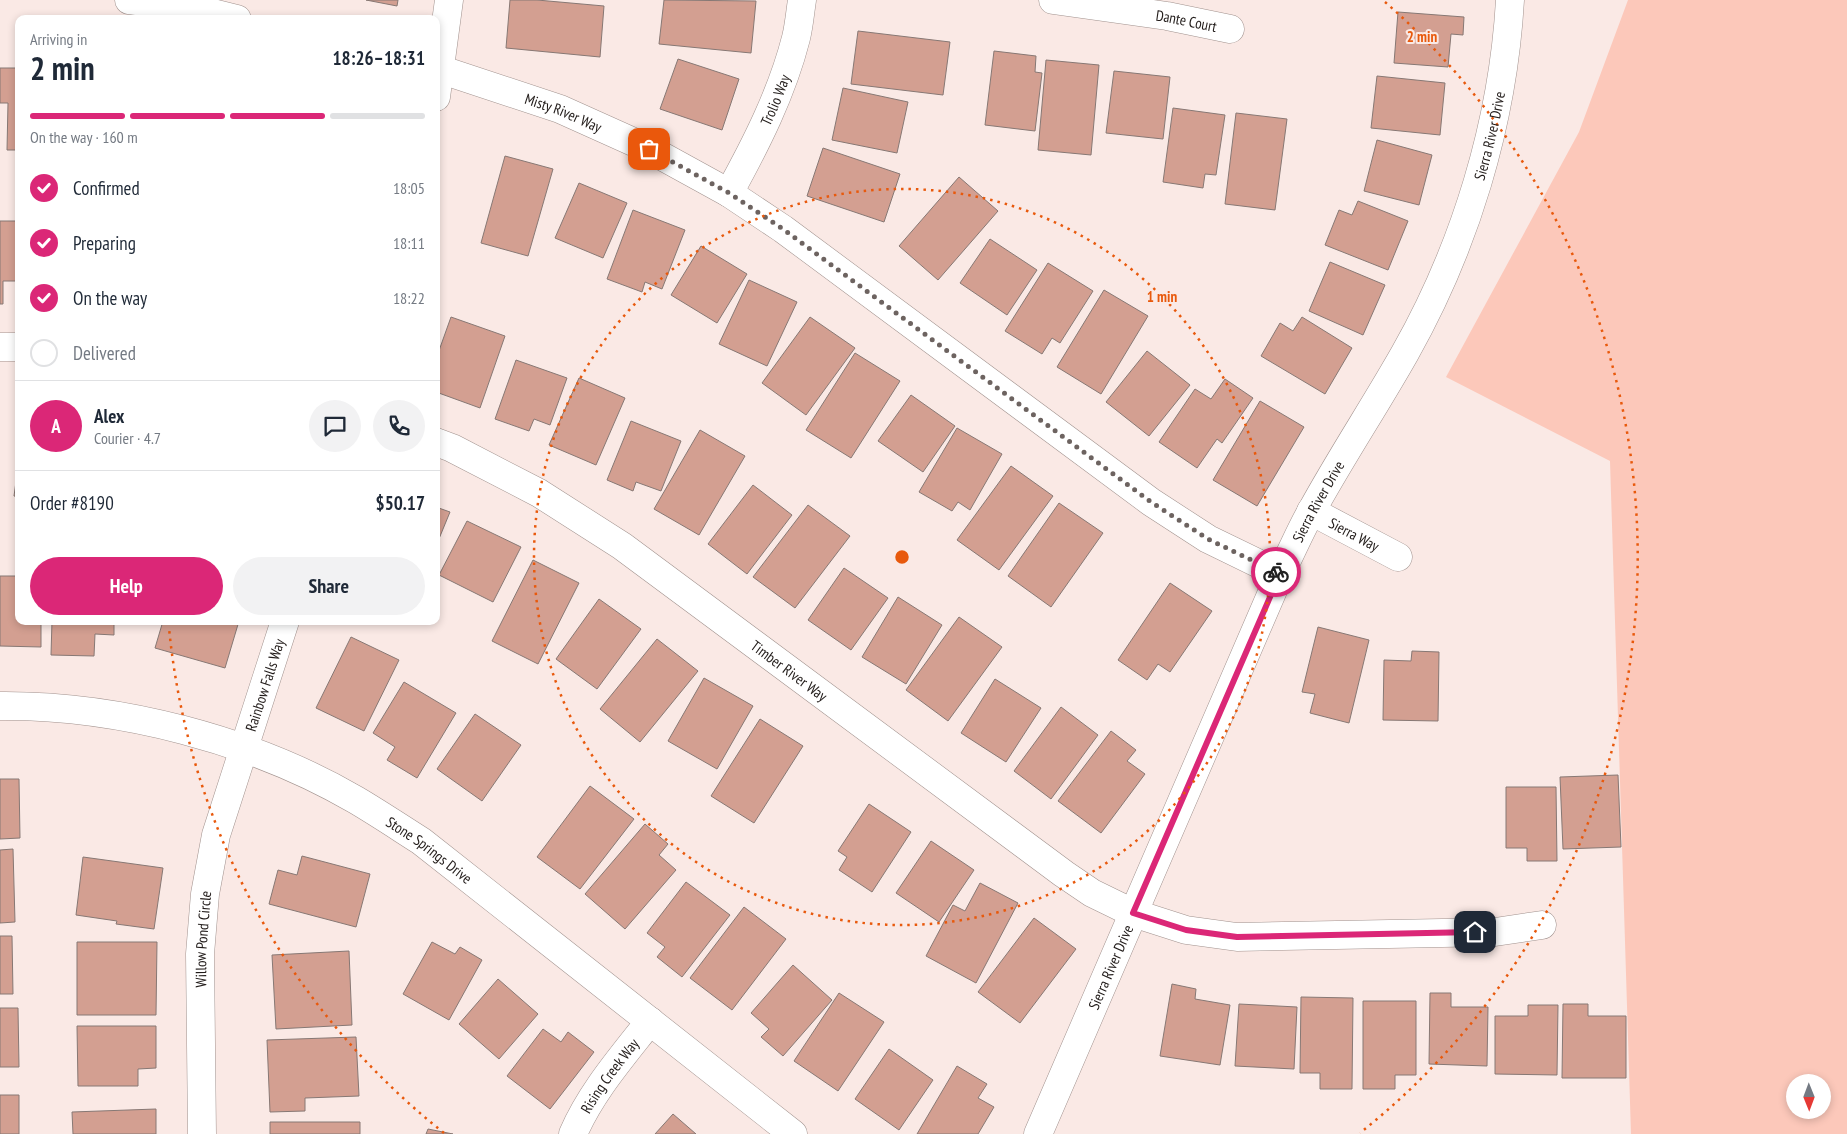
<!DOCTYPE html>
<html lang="en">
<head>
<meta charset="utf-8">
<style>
  body { margin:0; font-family:"PT Sans Narrow",sans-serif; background:#f2f2f3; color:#1f2937; height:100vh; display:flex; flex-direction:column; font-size:19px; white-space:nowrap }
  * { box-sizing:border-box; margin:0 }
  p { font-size:16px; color:#747a83 }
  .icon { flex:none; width:28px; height:28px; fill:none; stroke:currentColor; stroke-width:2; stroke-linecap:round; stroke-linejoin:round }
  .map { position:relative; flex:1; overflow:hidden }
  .drawer { position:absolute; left:15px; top:15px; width:425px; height:610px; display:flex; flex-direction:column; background:#fff; border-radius:10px; box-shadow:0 2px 8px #0003 }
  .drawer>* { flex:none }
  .needle { width:32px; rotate:179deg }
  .tools { position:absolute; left:1786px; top:1074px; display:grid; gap:10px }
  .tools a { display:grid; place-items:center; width:45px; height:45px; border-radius:50%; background:#fff; box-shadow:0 2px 8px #0003; font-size:25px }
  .pin { position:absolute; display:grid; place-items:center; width:42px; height:42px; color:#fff; margin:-21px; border-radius:10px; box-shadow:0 2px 8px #0006 }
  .courier { position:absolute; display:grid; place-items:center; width:50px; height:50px; margin:-25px; border:4px solid #db2777; border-radius:50%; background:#fff; color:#222; box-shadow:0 1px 6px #0007 }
  .head em { font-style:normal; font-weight:600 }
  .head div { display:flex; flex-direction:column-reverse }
  .head { display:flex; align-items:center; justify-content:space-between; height:85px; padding:0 15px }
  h1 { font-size:32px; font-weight:600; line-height:38px }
  .bar { display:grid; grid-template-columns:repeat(4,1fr); gap:8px 5px; align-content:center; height:60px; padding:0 15px }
  .bar i { height:6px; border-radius:4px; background:#e0e1e3 }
  .bar .selected { background:#db2777 }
  .bar p { grid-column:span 4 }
  .line { display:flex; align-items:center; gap:12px; padding:0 15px; border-top:1px solid #e0e1e3 }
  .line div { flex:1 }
  .round { display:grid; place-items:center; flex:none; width:52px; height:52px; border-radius:26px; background:#f2f2f3 }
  ol { padding:0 15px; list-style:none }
  li { display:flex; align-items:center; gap:15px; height:55px }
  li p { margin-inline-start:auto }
  li .icon { padding:5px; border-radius:50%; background:#db2777; color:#fff; stroke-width:4 }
  li:last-child { color:#747a83 }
  li i { width:28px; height:28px; border:2px solid #e0e1e3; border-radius:50% }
  .cta { display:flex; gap:10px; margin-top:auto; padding:10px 15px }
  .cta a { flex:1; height:58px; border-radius:30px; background:#db2777; color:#fff; font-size:20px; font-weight:600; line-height:58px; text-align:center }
  .cta a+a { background:#f2f2f3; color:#1f2937 }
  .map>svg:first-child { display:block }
</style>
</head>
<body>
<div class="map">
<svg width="1847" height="1134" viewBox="0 0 1847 1134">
  <rect width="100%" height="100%" fill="#fae9e5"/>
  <path fill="#fcc8ba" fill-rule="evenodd" d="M1628,0H1847V1134H1631L1610,461L1446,377L1579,132ZM1795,1082H1822V1110H1795Z"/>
  <path fill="#d39f91" stroke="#877874" d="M366,0H398L397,6Z
    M510,0H537L604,6L600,57L506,48Z
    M664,0L756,1L751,53L659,44Z
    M1398,12L1464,17L1463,35L1451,34L1448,67L1394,63Z
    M858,31L950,42L943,95L851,84Z
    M994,51L1036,56L1035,72L1042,73L1035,131L985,125Z
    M678,59L739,79L722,130L660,109Z
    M1046,60L1099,65L1091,155L1038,150Z
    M0,68H19V150H7L8,103H0Z
    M1114,71L1170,77L1163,139L1106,133Z
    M1377,76L1445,83L1440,135L1371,128Z
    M843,88L908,102L897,153L832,140Z
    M1173,108L1225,115L1216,175L1205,174L1203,188L1163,182Z
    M1236,113L1287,119L1275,210L1225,204Z
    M1377,140L1432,155L1419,205L1364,191Z
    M823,148L900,174L884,222L807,196Z
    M505,156L553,169L528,256L481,243Z
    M959,177L998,211L938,280L899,246Z
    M579,183L627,203L603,258L555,238Z
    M1358,201L1408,221L1388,270L1325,245L1339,210L1352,215Z
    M633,210L685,230L662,289L645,282L642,292L607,279Z
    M0,221H19V281H3V304H0Z
    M990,239L1037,270L1007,315L960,283Z
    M701,246L747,274L717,323L671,295Z
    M1330,262L1385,285L1363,335L1309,311Z
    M1048,263L1093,291L1060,343L1052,338L1042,354L1005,331Z
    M749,280L797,302L767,366L719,344Z
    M1104,290L1148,316L1101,394L1057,367Z
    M451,317L505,336L480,408L436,392V359Z
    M810,317L855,348L806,415L762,383Z
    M1302,317L1352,348L1325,394L1261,356L1280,323L1293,331Z
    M1147,351L1190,385L1149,436L1106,402Z
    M855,353L900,381L851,458L806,430Z
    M516,360L567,378L550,425L534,419L529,431L495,419Z
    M579,378L625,398L596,465L549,445Z
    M1225,379L1253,398L1222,443L1217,439L1197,468L1159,442L1195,389L1211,399Z
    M911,395L955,426L923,472L878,441Z
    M1260,401L1304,427L1257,506L1213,480Z
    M631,421L681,441L661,491L636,482L633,491L607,480Z
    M957,428L1002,454L970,510L958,502L952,511L919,492Z
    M700,430L745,456L699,535L654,509Z
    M19,460V497L14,496Z
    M1011,466L1053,496L999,570L957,540Z
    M753,485L792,515L747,574L708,544Z
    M1059,503L1103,533L1051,607L1008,576Z
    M808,505L850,536L795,608L753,577Z
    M436,507L450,512L436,546Z
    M467,521L521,547L493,602L439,575Z
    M533,560L579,583L538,664L492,641Z
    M844,568L888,598L851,650L808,620Z
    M0,576H19V621H41V647L0,646Z
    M1170,583L1212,611L1170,672L1158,664L1147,680L1118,660Z
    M898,597L942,625L906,684L862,657Z
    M599,599L641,629L597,689L556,659Z
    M959,617L1002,647L948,721L906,690Z
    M52,621H114V635L95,634L94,656L51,655Z
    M163,621H239L225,668L155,648Z
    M1318,627L1369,640L1349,723L1310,713L1315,694L1302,692Z
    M351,637L399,660L364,731L316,708Z
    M657,639L698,671L640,742L600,709Z
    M1412,651L1439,652L1438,721L1383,720L1384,660L1411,661Z
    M704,678L753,706L717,769L668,741Z
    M995,679L1041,708L1006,762L961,733Z
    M404,682L456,713L417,778L387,760L395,747L373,733Z
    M1061,707L1098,735L1051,799L1014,771Z
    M475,714L521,745L482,801L437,769Z
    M760,719L803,746L754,823L711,796Z
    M1111,731L1136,750L1127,761L1145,774L1101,833L1058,801Z
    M1618,775L1621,847L1563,849L1560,777Z
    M0,779H19L20,838L0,839Z
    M590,786L634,819L580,889L537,857Z
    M1506,787H1556L1557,861H1527V848H1506Z
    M869,804L911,832L872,892L839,870L847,857L838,851Z
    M645,824L668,844L659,855L676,870L625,929L585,894Z
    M931,841L974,870L939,922L896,893Z
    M13,849L15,922L0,923V850Z
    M302,856L370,874L356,927L269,904L278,870L297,875Z
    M83,857L163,868L154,929L116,924L117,921L76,915Z
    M686,882L730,915L682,977L657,957L665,947L647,933Z
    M980,883L1018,903L976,983L926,956L953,905L965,911Z
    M744,907L786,939L732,1010L690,978Z
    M1034,918L1076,949L1020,1023L978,992Z
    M0,936H12L13,994H0Z
    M77,942H157L156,1015H77Z
    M432,942L455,954L460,947L482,960L449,1020L403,994Z
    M349,951L352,1025L276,1029L272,955Z
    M793,965L832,1000L783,1056L761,1037L769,1029L751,1013Z
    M498,979L538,1014L499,1059L459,1024Z
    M1172,984L1196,989L1195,999L1230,1005L1220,1065L1160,1056Z
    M839,993L884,1022L838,1091L794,1061Z
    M1430,993H1451V1007H1488L1487,1066L1429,1064Z
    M1301,997L1353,998L1352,1089H1320V1073H1300Z
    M1363,1001H1416V1075H1395V1089H1363Z
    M1239,1004L1297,1007L1294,1069L1235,1066Z
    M1563,1004H1588V1016H1626V1078H1562Z
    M1528,1005H1558L1557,1075L1495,1074V1016H1528Z
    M0,1008H18L19,1067H0Z
    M77,1026H156V1068L138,1069V1086H78Z
    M543,1029L561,1042L568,1032L594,1052L550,1109L507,1076Z
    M356,1037L359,1096L305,1098V1111L270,1112L267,1040Z
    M889,1049L933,1080L899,1130L855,1099Z
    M957,1066L987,1084L978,1098L994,1107L978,1134H917Z
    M0,1095H19V1134H0Z
    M156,1109V1134H73L72,1112Z
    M673,1114L696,1134H655Z
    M270,1122H360V1134H270Z
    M428,1129L453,1134H426Z"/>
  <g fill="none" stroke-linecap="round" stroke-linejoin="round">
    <defs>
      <g id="street">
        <path d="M129,0L192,8L237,19"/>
        <path id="s1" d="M1053,0L1167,16L1230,29"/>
        <path id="s2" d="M436,68L560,109L649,149L729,193L783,229L1151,502L1208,539L1280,574"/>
        <path d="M436,97L449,0"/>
        <path id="s3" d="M729,193C756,144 782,93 796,38C799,26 800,13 802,0"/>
        <path d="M0,347H19"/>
        <path id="s4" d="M436,442L452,448L539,493L622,546L1064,874L1092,893L1133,913L1186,930L1237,937L1495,932L1542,925"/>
        <path id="s5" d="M1311,511L1398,557"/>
        <path id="s6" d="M0,706C119,705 253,740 356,800C378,813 399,827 421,841L793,1134"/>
        <path id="s7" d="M202,1134L200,954L205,894L216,835L285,621"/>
        <path id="s8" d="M573,1134C591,1092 622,1057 650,1021"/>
        <path id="s9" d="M1038,1134L1280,574C1291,553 1300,531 1312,510C1341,457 1375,406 1405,353C1465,247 1503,123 1510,0"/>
      </g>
    </defs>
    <use href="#street" stroke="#a1928e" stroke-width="29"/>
    <use href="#street" stroke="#fff" stroke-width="28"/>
  </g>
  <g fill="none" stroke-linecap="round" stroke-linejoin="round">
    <path stroke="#6d6360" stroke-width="5" stroke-dasharray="0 9" d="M649,149L729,193L783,229L1151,502L1208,539L1276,572"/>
    <path stroke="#db2777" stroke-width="6" d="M1276,572L1280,574L1133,913L1186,930L1237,937L1475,932"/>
  </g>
  <g fill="none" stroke="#e8590c" stroke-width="2.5" stroke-dasharray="2.5 5">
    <circle cx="902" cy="557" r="368"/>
    <path d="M444 1133A736 736 0 0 1 169 628M1385 2A736 736 0 0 1 1360 1133"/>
  </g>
  <g text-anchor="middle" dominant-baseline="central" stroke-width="4" stroke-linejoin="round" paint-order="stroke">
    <g font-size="15" fill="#211b19" stroke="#fae9e5">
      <text stroke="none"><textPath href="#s1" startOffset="135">Dante Court</textPath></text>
      <text stroke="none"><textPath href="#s3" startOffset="104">Trolio Way</textPath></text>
      <text stroke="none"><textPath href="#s2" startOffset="135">Misty River Way</textPath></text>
      <text stroke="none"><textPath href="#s9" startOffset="1098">Sierra River Drive</textPath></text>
      <text stroke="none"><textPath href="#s9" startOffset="692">Sierra River Drive</textPath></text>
      <text stroke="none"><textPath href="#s5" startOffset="49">Sierra Way</textPath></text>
      <text stroke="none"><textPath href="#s4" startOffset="422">Timber River Way</textPath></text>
      <text stroke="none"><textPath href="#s7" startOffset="458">Rainbow Falls Way</textPath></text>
      <text stroke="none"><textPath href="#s6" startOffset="461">Stone Springs Drive</textPath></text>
      <text stroke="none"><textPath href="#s7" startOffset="195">Willow Pond Circle</textPath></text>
      <text stroke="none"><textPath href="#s9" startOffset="182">Sierra River Drive</textPath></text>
      <text stroke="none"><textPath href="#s8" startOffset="69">Rising Creek Way</textPath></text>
    </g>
  </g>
  <circle cx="902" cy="557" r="8" fill="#e8590c" stroke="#fae9e5" stroke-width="2.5"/>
  <g font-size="15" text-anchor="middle" font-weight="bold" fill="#e8590c" stroke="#fae9e5" stroke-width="4" stroke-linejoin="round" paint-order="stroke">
    <text x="1422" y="42">2 min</text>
    <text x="1162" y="302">1 min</text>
  </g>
</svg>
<div class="tools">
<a><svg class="needle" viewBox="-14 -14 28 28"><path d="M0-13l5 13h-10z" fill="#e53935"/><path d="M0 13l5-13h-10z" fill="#747a83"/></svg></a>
</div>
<div class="pin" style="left:649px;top:149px;background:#ea580c"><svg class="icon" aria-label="bag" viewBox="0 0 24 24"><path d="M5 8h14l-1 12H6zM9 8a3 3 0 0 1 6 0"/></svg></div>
<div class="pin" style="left:1475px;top:932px;background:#1f2937"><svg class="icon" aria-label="home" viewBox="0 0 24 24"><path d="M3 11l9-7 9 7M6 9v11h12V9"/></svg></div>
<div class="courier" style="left:1276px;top:572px"><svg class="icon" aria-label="bike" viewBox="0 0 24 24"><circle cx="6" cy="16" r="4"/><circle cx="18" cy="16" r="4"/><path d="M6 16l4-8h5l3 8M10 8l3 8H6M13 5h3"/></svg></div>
<section class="drawer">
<div class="head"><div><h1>2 min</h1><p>Arriving in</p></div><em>18:26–18:31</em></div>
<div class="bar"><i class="selected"></i><i class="selected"></i><i class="selected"></i><i></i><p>On the way · 160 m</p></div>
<ol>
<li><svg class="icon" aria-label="check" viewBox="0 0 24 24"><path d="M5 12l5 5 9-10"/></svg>Confirmed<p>18:05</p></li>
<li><svg class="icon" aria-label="check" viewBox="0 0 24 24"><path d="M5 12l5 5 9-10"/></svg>Preparing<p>18:11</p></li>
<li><svg class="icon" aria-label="check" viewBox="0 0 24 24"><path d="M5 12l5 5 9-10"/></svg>On the way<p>18:22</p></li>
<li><i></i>Delivered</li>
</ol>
<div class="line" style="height:90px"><b class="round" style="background:#db2777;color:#fff">A</b><div><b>Alex</b><p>Courier · 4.7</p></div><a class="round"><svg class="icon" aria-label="chat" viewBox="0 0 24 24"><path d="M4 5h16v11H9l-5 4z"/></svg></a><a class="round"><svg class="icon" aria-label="phone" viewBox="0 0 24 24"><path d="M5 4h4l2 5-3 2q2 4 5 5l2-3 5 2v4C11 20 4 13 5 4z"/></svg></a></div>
<div class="line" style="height:65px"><div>Order #8190</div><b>$50.17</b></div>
<div class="cta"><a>Help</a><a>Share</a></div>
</section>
</div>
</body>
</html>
